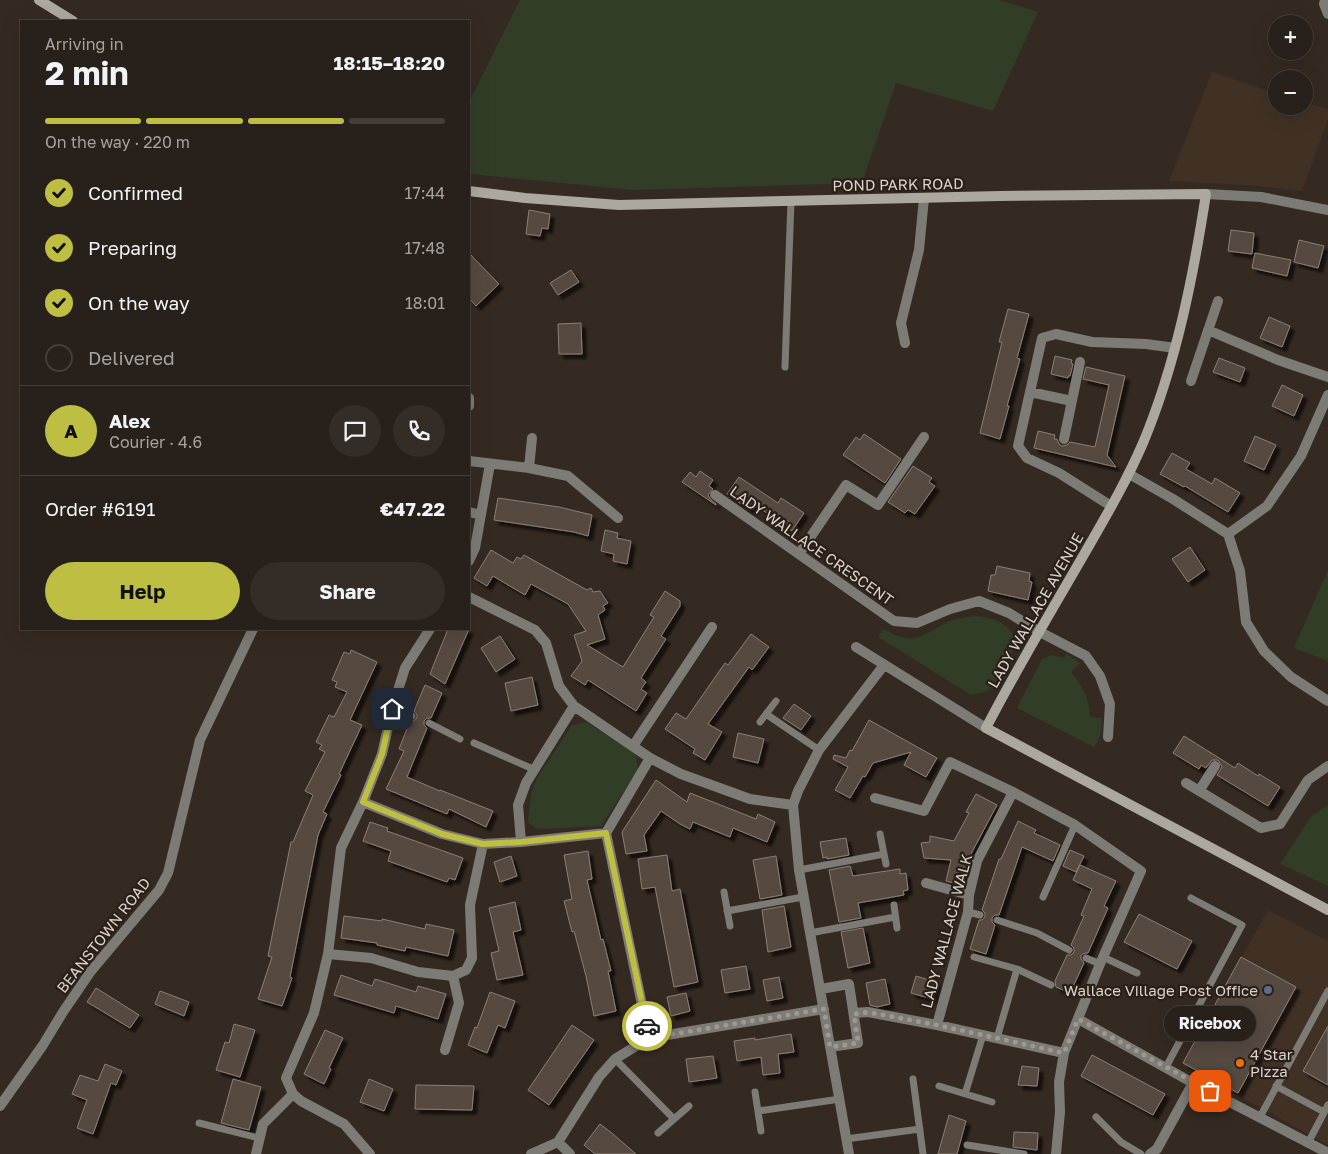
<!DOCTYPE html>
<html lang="en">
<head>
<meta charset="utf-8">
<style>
  body { margin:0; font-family:"Golos Text",sans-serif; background:#342d27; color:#f1f3f6; height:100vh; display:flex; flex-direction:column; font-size:19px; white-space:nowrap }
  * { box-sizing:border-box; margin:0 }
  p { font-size:16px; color:#a5a3a2 }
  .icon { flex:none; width:28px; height:28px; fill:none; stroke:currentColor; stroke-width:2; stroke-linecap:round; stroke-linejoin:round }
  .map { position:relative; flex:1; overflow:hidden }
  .sheet { position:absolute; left:20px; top:20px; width:450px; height:610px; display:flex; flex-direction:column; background:#28201a; border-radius:0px; box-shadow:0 5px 20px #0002,0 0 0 1px #443e39 }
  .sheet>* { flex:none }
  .tools { position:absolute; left:1268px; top:15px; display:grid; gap:10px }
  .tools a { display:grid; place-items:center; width:45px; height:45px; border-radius:50%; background:#28201a; box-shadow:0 5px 20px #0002,0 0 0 1px #443e39; font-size:25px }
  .pin { position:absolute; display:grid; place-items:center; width:42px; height:42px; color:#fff; margin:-21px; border-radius:10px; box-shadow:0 2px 8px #0006 }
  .courier { position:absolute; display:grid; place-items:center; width:50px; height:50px; margin:-25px; border:4px solid #bebf42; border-radius:50%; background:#fff; color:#222; box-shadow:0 1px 6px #0007 }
  .bubble { position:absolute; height:35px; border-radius:18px; background:#28201a; box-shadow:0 5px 20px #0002,0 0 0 1px #443e39; font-size:16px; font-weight:700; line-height:35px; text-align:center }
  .head em { font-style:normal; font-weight:700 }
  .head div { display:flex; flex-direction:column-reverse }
  .head { display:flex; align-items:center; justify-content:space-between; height:85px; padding:0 25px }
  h1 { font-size:32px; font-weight:700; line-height:38px }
  .bar { display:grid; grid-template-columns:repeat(4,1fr); gap:8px 5px; align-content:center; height:60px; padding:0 25px }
  .bar i { height:6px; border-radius:4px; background:#443e39 }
  .bar .active { background:#bebf42 }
  .bar p { grid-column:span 4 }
  .line { display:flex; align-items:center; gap:12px; padding:0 25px; border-top:1px solid #443e39 }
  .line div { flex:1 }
  .round { display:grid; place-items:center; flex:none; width:52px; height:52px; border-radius:26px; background:#342d27 }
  ol { padding:0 25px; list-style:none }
  li { display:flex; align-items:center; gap:15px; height:55px }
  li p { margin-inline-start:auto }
  li .icon { padding:5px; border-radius:50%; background:#bebf42; color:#111; stroke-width:4 }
  li:last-child { color:#a5a3a2 }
  li i { width:28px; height:28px; border:2px solid #443e39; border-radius:50% }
  .action { display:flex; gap:10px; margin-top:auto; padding:10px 25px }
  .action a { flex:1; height:58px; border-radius:30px; background:#bebf42; color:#111; font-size:20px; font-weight:700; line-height:58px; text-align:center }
  .action a+a { background:#342d27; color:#f1f3f6 }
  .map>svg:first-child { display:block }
</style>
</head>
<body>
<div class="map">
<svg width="1328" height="1154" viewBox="0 0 1328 1154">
  <defs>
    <filter id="shadow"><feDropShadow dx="4.5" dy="4.5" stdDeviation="1" flood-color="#0009"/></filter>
  </defs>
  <rect width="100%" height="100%" fill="#352a22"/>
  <path fill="#413125" d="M1212,72L1276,93V106H1304V102L1328,109V119L1302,191L1248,185L1169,181Z
    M1268,910L1328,941V1145L1183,1065Z"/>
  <path fill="#313d26" d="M520,0H1000L1038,12L993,111L896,83L862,183L632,190L469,174V102Z
    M1328,570V661L1294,648Z
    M978,616C996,619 1010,623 1017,643L993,686L985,692L971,695L878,637L883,629C914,645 916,639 944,624C955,618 966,617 978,616Z
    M1067,654L1080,663L1071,672C1083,686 1089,698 1090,717L1102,718L1101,734L1094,747L1017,708L1042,659L1052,655L1064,658Z
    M586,722L636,753L638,770L601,826L537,829L528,822L531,794L537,778L572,725Z
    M1328,805V886L1280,864L1311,817Z"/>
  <path fill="#554840" stroke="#8c7f75" filter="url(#shadow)" d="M529,210L550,214L548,229L542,228L540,236L526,234Z
    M1231,230L1254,233L1252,254L1228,251Z
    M1299,240L1324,246L1318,268L1294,262Z
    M469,253L499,284L476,306L469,298Z
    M1255,253L1291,260L1287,276L1252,268Z
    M571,270L579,282L558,295L550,283Z
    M1008,309L1029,314L1017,358L1020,359L1007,406H1009L1000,439L980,433L1002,342H999Z
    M1269,317L1290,326L1282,347L1260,338Z
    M581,323L582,354H559L558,324Z
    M1055,356L1072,360L1071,363L1073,364L1070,376H1068V378L1051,374Z
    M1219,358L1245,368L1240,382L1213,372Z
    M1086,367L1125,376L1107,455L1116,467L1034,448L1038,431L1055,435L1054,439H1057L1059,444L1062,446L1067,445L1070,442L1095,447L1109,385L1083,379Z
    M1282,385L1303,395L1294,416L1272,406Z
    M864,434L901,459L885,483L843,455L856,437L860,440Z
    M1255,436L1276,445L1264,470L1244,461Z
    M1172,453L1190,463L1186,469L1212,484L1215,478L1240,493L1228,512L1185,486L1184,487L1160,474Z
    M913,466L932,478L929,482L935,486L915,514L908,510L905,513L888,502Z
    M700,471L713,480L709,486L713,489L708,495L711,500L716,504V505L682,482L690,472L696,477Z
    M739,477L778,503L781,498L804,513L792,531L754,504L750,510L727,494Z
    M498,498L559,507L592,515L588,536L574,532L494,520Z
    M605,530L618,533L617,538L631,541L627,564L613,561L614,554L601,551Z
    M1190,547L1205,570L1188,582L1172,559Z
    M491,550L513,563L517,557L521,559L524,555L587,590L591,588L593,592L600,591L608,603L603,606L605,610L598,615L605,639L587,645L623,667L654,617L650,615L665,591L680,601V606L661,636L666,639L641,678L646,682L641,689L647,693L636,711L588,680L585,685L571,676L582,661L574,635L586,631L568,604L531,584L525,595L493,576L487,586L474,578Z
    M997,566L1030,573L1029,581L1032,582L1028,600L988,591L991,575H995Z
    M448,629H469L445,684L430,674Z
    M751,634L769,647L752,670L749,667L708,724L722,732L705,760L693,753L695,749L665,729L676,713L686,719L725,663L728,665Z
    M500,636L515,659L496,672L481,648Z
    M351,650L377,662L350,720L362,725L339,774L341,775L323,812L327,814L318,835L290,977L292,978L282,1006L258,999L272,957L268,956L291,842H293L313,795L305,791L325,752L319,749L322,745L316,742L329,715L334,717L347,692L335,687L337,682L332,680L344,652L350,654Z
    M532,677L538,705L511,711L505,683Z
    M425,685L442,693L431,718H427L424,721V725L427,728L407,777L440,791V790L493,811L486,827L449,809L447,814L386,789L404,751L399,749L410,721H413L417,718V715L414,711Z
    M794,704L811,716L801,730L783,718Z
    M869,720L937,758L926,777L904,765L911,752L873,763L865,777L863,776L850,798L835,790L848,767L833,759L834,755L846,758L850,750L852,751Z
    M738,733L764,739L758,763L733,757Z
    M1184,736L1235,768L1238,763L1258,776L1259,774L1280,787L1268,806L1217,775L1222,767L1218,760H1212L1206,768L1201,765L1199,769L1173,753Z
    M656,780L687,802L690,793L756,819L758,814L775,822L767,842L733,828L730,837L693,822L690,829L680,824L661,811L644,835L647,851L626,854L622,832Z
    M976,794L997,805L971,854L962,885L946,881L951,860L924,858L921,843L930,842V836L954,841L969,813L966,812Z
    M1018,821L1036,830L1034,833L1060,845L1053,861L1022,847L999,915H995L992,918V922L995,925L986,954L970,949L979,920H982L985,917V913L982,910L999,859H1001Z
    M370,822L388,828L387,831L463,858L455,880L449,878L447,882L388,861L391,851L363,841Z
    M846,838L849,855L827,859V857L823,858L820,842Z
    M1070,850L1084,856L1076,872L1063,866Z
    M588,851L592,879L587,880L601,940L603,939L611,971H608L616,1011L594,1016L586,976L574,931L572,932L564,901L572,899L564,855Z
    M667,855L672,891L680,889L698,982L674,987L655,887L642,889L638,859Z
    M511,856L517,876L500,882L494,862Z
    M776,856L782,895L760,899L753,860Z
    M1080,865L1116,881L1104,906L1108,908L1088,953H1085L1081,955V959L1084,963L1070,993L1056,987L1055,981L1067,955H1071L1074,952V948L1071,945L1084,916L1081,915L1092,889L1073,880Z
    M850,866L853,876L900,869V874L906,873L908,890L903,891L904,895L858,903L861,918L839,922L829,870Z
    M515,902L521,930L513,932L523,975L497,980L491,953L499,951L489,908Z
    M784,906L791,947L768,952L762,910Z
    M1139,914L1192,941L1177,969L1124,942Z
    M344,916L382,921V919L425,929L426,924L454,930L448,956L406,947L405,951L377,945V943L341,938Z
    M863,928L870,963L848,968L841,932Z
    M1241,957L1296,987L1238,1093L1183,1063Z
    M746,966L750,989L725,993L721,970Z
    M341,975L372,986L375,979L416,992L418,986L446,994L438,1019L396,1006L394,1013L334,995Z
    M916,976L936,982L932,999L911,993Z
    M779,977L783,998L767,1001L763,980Z
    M885,979L890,1004L877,1007L870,1005L866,983Z
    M96,988L139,1015L130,1028L87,1002Z
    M160,991L189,1002L184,1016L155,1004Z
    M490,992L515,1001L505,1028L498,1025L487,1053L468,1045L475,1027L477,1028Z
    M686,993L690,1011L671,1016L667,997Z
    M234,1024L255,1030L240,1077L216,1070L225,1042L229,1043Z
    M572,1025L594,1040L549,1105L528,1090Z
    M1328,1026V1085L1303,1071Z
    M325,1030L343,1038L329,1068L331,1069L324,1084L304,1074Z
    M791,1034L794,1052L778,1054L780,1073L763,1075L761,1057L737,1061L734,1041L755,1038V1040Z
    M1092,1055L1165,1094L1153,1115L1081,1076Z
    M713,1056L717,1078L689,1082L686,1059Z
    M105,1064L122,1071L116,1085L111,1083L93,1134L77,1128L87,1100L72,1094L80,1075L98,1081Z
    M1022,1066L1039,1068L1037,1086L1018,1085Z
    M233,1079L261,1087L249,1130L221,1123Z
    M369,1079L393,1089L384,1111L360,1102Z
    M416,1085L474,1086L472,1110L415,1109Z
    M949,1115L966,1121L957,1154H938Z
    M600,1124L613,1134L636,1154H595L584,1145Z
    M1014,1132L1038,1133L1037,1150L1013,1147Z"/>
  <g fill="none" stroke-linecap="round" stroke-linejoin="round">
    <path stroke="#7d7b75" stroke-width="7" d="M785,367L791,201
      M392,709L412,716
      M766,714L819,750
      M760,722L776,701
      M429,723L460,739
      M474,743L533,769
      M880,834L886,864
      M799,870L884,854
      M724,892L730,926
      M1043,897L1075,825
      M894,905L897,928
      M727,911L803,897
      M968,912L980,915
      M997,920L1037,933L1069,950
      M810,933L895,917
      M974,957L1017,969L1051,985
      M1103,957L1137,973
      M1086,958L1100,964
      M997,1038L1017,969
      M615,1059L674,1119
      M1166,1067L1242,925L1191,898
      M913,1079L923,1154
      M939,1086L992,1102
      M1276,1086L1324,1112
      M755,1092L761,1131
      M965,1094L983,1035
      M758,1111L840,1099
      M1096,1117L1121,1142L1141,1154
      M1260,1117L1328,991
      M199,1123L259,1138
      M658,1133L689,1106
      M846,1139L920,1129
      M1308,1143L1328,1105
      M967,1145L1024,1154"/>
    <path stroke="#7d7b75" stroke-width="10" d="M1325,0L1324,4L1328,14
      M1206,194L1261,197L1328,210
      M1208,330L1278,360L1328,377
      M905,343L901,323L919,250L924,198
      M1191,381L1218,301
      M1030,392L1072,401
      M469,398V406
      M1064,439L1080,362
      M469,461L529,468L568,476L618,518
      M529,468L532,438
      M1129,474L1173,499L1228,534L1240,571L1246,622L1264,651L1291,677L1328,701
      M715,495L894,621L917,623L950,609L979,601L1009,613L1040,632L1086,656L1100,676L1110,704L1108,737
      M1111,506L1059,473L1027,458L1018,446L1042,338L1056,334L1092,342L1146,344L1175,348
      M469,512L481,515
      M1228,534L1267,506L1301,456L1328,395
      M799,554L846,485L878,505L924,437
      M469,561L475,548L490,464
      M469,597L535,630L546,643L559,686L574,706L650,758L681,774L750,799L793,805
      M856,647L986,728
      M633,746L712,627
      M1186,783L1261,828L1280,824L1308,780L1328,766
      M1199,791L1215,766
      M875,798L924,811L950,762L1013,792L1075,825L1141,871L1100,964L1064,1053L1059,1082L1060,1112L1056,1154
      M363,802L442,834L483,844L521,842L606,833
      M606,833L649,1038
      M606,833L650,758
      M521,842L518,805L526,783L574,706
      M926,883L969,895
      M328,954L371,958L418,972L453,976L466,970L472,958L470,905L483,844
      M821,989L849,984L858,1043L830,1047
      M854,1013L868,1012L937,1025L1064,1053
      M1078,1019L1193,1083L1328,1153
      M937,1025L968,912L969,895L977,861L1013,792
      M445,1050L459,1003L453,976
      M293,1094L301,1101L344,1124L370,1154
      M0,1106L43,1045L63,1012L91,971L159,890L168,873L200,740L253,629
      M558,1142L570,1154
      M256,1154L263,1124L293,1094L286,1078L314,1013L328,954L341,848L363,802L382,754L392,709L405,668L430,629
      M531,1154L558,1142L599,1077L615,1059L649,1038L824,1009
      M849,1154L799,870L793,805L798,791L819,750L884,665
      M1150,1154L1157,1149L1193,1083"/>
    <path stroke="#aca89e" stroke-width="10" d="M39,0L73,21
      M469,191L525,198L619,205L1000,196L1206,194C1193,278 1176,364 1143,443C1128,478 1109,511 1090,544C1055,605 1018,666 986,728L1328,910"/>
  </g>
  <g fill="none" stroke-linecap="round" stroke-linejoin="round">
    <path stroke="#a09791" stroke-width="5" stroke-dasharray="0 9" d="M647,1026L649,1038L824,1009L830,1047L858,1043L854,1014L868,1012L937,1025L1064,1053L1078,1019L1210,1091"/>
    <path stroke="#bebf42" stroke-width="6" d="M392,709L382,754L363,802L442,834L483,844L521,842L606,833L647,1026"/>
  </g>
  <circle fill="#5c6f8a" stroke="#2b2018" stroke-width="2" cx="1268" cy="990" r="5"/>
  <circle fill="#e8710a" stroke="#2b2018" stroke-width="2" cx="1240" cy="1063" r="5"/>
  <g text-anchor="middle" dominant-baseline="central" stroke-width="4.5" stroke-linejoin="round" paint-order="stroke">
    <g font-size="15" fill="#d9d2cd" stroke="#2b2018">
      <text transform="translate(898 184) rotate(-1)">POND PARK ROAD</text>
      <text transform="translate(812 545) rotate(35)">LADY WALLACE CRESCENT</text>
      <text transform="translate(1035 610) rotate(-60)">LADY WALLACE AVENUE</text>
      <text transform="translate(946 931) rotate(-75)">LADY WALLACE WALK</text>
      <text transform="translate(103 935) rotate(-52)">BEANSTOWN ROAD</text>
    </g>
    <g font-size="15" fill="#d9d2cd" stroke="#2b2018" text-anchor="end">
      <text x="1258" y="990">Wallace Village Post Office</text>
      <text x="1250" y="1054" text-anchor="start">4 Star<tspan x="1250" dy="17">Pizza</tspan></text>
    </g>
  </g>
</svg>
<div class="tools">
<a>+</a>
<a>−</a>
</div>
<div class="pin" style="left:1210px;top:1091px;background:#ea580c"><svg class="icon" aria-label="bag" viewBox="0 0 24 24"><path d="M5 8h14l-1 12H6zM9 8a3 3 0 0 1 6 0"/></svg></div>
<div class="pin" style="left:392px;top:709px;background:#1f2937"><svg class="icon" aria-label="home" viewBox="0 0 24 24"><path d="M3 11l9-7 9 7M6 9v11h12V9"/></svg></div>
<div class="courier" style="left:647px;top:1026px"><svg class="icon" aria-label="car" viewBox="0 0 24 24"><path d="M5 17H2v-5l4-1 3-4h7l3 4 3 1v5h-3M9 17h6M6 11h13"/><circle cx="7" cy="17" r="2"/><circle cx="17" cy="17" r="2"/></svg></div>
<div class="bubble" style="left:1164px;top:1006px;width:92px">Ricebox</div>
<section class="sheet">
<div class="head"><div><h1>2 min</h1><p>Arriving in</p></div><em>18:15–18:20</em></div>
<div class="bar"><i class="active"></i><i class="active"></i><i class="active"></i><i></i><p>On the way · 220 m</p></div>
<ol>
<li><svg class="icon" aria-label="check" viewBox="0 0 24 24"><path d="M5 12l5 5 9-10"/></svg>Confirmed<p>17:44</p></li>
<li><svg class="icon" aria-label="check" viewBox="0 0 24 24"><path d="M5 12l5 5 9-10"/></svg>Preparing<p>17:48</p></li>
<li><svg class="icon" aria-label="check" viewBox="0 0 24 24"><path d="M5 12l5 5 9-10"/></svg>On the way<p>18:01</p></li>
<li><i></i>Delivered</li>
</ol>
<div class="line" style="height:90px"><b class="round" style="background:#bebf42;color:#111">A</b><div><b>Alex</b><p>Courier · 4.6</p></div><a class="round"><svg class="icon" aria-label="chat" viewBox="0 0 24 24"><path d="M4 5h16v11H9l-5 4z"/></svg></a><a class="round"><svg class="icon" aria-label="phone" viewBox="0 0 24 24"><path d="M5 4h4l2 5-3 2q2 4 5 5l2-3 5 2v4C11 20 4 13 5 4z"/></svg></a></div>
<div class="line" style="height:65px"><div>Order #6191</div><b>€47.22</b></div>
<div class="action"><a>Help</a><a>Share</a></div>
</section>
</div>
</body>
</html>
